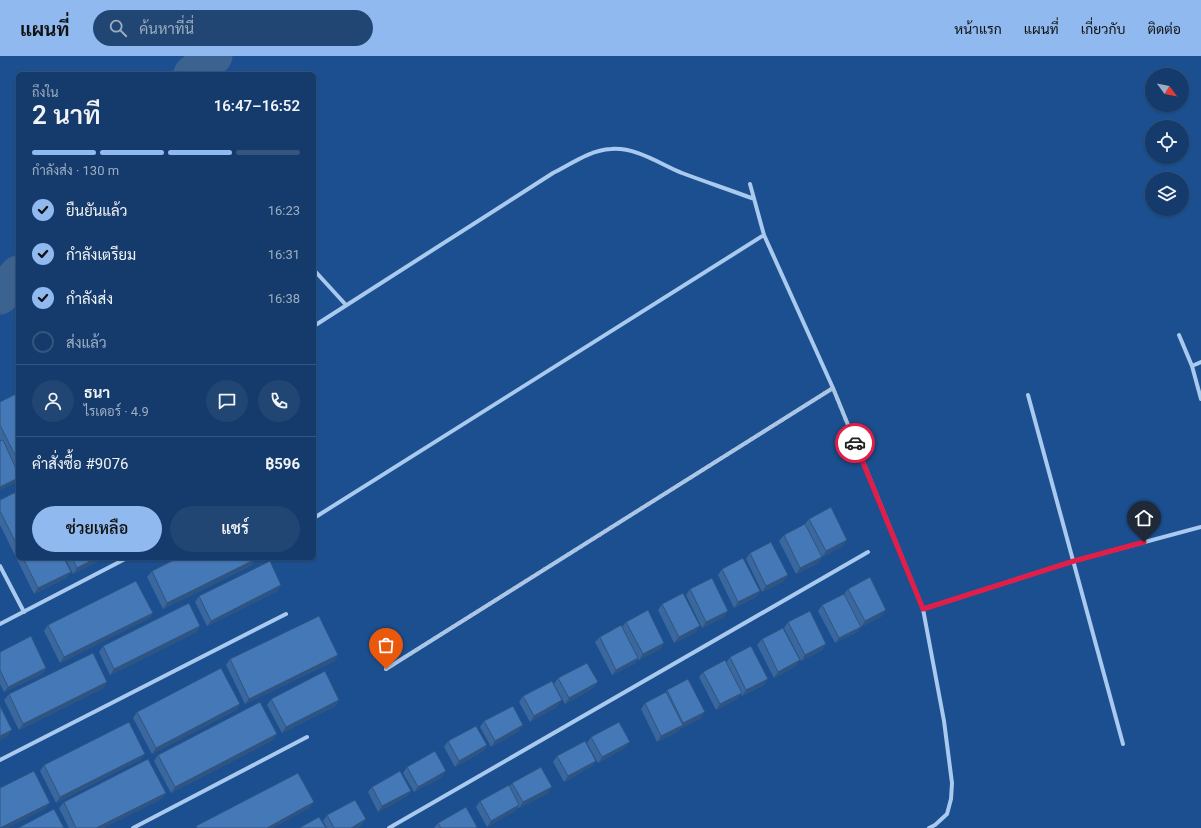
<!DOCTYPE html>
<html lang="th">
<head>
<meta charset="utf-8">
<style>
  body { margin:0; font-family:Roboto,Sarabun,sans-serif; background:#214673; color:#f1f3f6; height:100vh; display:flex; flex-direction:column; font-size:15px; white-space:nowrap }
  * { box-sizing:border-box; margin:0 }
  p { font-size:13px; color:#9dadc1 }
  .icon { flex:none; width:22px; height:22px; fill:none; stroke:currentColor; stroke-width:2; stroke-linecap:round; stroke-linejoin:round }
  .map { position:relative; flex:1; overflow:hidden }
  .side { position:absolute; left:16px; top:16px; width:300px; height:488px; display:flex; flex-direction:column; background:#143b6b; border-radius:6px; box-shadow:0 1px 3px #0004,0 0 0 1px #33557e }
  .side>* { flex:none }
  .needle { width:26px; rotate:122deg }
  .buttons { position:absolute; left:1145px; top:12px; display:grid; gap:8px }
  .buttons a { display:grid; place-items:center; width:44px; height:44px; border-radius:50%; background:#143b6b; box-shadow:0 1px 3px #0004,0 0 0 1px #33557e; font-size:20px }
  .pin { position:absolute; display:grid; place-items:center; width:34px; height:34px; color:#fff; margin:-41px -17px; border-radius:50% 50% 50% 0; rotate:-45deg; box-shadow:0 0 4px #0007 }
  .pin .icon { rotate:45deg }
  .courier { position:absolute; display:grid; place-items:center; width:40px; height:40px; margin:-20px; border:3px solid #e11d48; border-radius:50%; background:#fff; color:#222; box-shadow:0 1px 5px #0007 }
  .overview em { font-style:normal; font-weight:600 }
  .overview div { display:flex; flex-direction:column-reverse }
  .overview { display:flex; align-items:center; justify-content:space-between; height:68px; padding:0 16px }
  h1 { font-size:26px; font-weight:600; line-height:30px }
  .bar { display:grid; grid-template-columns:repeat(4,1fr); gap:6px 4px; align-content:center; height:48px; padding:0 16px }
  .bar i { height:5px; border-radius:3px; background:#33557e }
  .bar .current { background:#90b9f0 }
  .bar p { grid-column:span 4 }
  .line { display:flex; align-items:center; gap:10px; padding:0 16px; border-top:1px solid #33557e }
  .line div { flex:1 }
  .round { display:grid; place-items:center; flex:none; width:42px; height:42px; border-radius:21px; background:#214673 }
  ol { padding:0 16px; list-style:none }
  li { display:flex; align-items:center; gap:12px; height:44px }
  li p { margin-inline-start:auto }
  li .icon { padding:4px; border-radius:50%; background:#90b9f0; color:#111; stroke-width:4 }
  li:last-child { color:#9dadc1 }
  li i { width:22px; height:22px; border:2px solid #33557e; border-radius:50% }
  .primary-button { display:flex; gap:8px; margin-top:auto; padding:8px 16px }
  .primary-button a { flex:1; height:46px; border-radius:24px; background:#90b9f0; color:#111; font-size:16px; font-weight:600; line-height:46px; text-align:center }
  .primary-button a+a { background:#214673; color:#f1f3f6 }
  header { display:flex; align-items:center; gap:24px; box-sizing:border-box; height:56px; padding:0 20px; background:#90b9f0; color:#111 }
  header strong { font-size:19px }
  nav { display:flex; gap:22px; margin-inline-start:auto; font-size:14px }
  .search { width:280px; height:36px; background:#214673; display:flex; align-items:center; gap:10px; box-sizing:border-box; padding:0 14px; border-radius:22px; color:#9dadc1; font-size:15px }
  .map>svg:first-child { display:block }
</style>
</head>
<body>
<header>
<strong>แผนที่</strong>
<div class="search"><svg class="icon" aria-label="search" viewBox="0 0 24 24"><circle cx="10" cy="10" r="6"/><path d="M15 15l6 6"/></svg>ค้นหาที่นี่</div>
<nav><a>หน้าแรก</a><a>แผนที่</a><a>เกี่ยวกับ</a><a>ติดต่อ</a></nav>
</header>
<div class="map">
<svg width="1201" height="772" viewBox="0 0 1201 772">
  <rect width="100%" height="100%" fill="#1b4f8f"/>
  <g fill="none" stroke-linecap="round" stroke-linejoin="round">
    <path stroke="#3c6290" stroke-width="37" d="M192,18L214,0
      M0,240L18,218"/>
    <path stroke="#a9c9ee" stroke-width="4" d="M750,128L764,179L833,332L923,553L944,665L952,727L951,743L947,758L935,769L929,772
      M314,214L346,249
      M314,270L553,117C571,108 590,94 611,93C636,91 660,108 682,117C706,126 730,134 754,143
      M1179,279L1192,310
      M1201,306L1192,310L1201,343
      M1028,339L1123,688
      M314,462L764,179
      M0,510L24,556
      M923,553L1074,505L1201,471
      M0,568L127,502
      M386,613L833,332
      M0,704L286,558
      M133,772L307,681
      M389,772L868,496"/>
  </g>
  <path fill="#3a679d" d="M18,337V424L16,427L0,383V346Z
    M18,435V502H64L71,516L66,522L34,538L0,469V444Z
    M809,463L843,490L822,501L818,507L796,518L779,485L784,479L805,468Z
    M750,497L784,525L762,536L746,503Z
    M65,502H104L73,518Z
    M252,509L163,553L147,521L152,515Z
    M722,513L760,535L756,541L734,552L718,519Z
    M690,533L724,561L702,572L686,539Z
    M848,533L882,560L861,571L857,576L835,587L818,555L822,549L844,538Z
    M277,535L207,570L195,546L199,540Z
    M662,548L696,576L674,587L658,554Z
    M153,557L149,562L60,607L44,575L48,569Z
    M626,566L664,587L660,593L639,604L638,603L634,608L612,619L595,586L600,581L622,571Z
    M788,566L826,588L822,594L801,605L784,572Z
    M200,570L196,576L110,619L99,596L103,590Z
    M762,583L796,610L774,622L757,589Z
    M0,596L46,612L42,618L4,636L0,628Z
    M338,599L334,605L245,648L226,609L230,603Z
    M730,601L764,629L742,640L741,638L737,643L716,654L699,621L703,616L726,607Z
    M558,622L598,626L593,632L565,648L554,628Z
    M107,626L103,632L19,674L4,644L9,638Z
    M667,634L701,662L681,672L679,675L657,686L641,653L645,647L665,637Z
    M523,640L558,650L530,666L519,646Z
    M271,643L339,644L335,650L282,677L267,649Z
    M240,648L236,654L152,698L133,662L137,656Z
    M484,665L523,669L519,675L491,691L480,671Z
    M277,678L273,684L171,737L154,705L158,699Z
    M591,681L626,691L598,707L587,687Z
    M448,685L487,689L483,695L455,711L444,691Z
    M557,700L596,705L592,710L564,726L553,706Z
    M141,703L56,747L40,715L44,709Z
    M407,711L442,721L414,736L403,717Z
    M512,727L548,737L519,752L518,751L515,755L487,771L476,751L480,745L509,731Z
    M372,731L411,735L407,740L378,756L368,736Z
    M166,737L161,743L103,772H69L59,752L64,746Z
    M327,759L362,769L357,772H327L323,765Z
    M438,767L476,772H434Z"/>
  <path fill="#305480" d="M18,422V424L16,427L0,434V431Z
    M847,484L843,490L822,501L818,507L796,518L800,512L822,501L826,495Z
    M96,502H104L73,518L77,512Z
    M256,503L252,509L163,553L167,547Z
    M71,516L66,522L34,538L38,532Z
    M788,519L784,525L762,536L766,530Z
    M281,529L277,535L207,570L211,565Z
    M760,535L756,541L734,552L738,546Z
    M886,554L882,560L861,571L865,565Z
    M728,555L724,561L702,572L706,566Z
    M153,557L149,562L60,607L64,601Z
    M200,570L196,576L110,619L114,613Z
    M700,570L696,576L674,587L679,581Z
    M861,571L857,576L835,587L839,582Z
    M664,587L660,593L639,604L643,598Z
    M826,588L822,594L801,605L805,599Z
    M338,599L334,605L245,648L249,643Z
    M638,602L634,608L612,619L616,614Z
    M800,604L796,610L774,622L778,616Z
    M46,612L42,618L4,636L8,631Z
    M768,623L764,629L742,640L746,634Z
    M107,626L103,632L19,674L23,668Z
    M598,626L593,632L565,648L569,642Z
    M742,637L737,643L716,654L720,648Z
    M339,644L335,650L282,677L286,671Z
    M562,644L558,650L530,666L534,660Z
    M240,648L236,654L152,698L156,692Z
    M705,656L701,662L681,672L679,675L657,686L661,680L681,670L683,667Z
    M523,669L519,675L491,691L495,685Z
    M12,674L8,680L0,684V680Z
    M277,678L273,684L171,737L175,731Z
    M630,686L626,691L598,707L602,701Z
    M487,689L483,695L455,711L459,705Z
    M145,698L141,703L56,747L60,741Z
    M596,705L592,710L564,726L568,720Z
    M446,715L442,721L414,736L418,731Z
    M552,731L548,737L519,752L523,746Z
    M411,735L407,740L378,756L382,750Z
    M166,737L161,743L103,772H96Z
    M314,746L310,752L273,772H267Z
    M50,747L45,753L8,772H1Z
    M519,749L515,755L487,771L491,765Z
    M366,763L362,769L357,772H351Z"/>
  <path fill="#4478b7" stroke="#305480" d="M18,337V405L0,369V346Z
    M3,384L18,417V422L0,431V385Z
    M18,435V491L0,455V444Z
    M831,451L847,484L826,495L809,463Z
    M805,468L822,501L800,512L784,479Z
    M771,486L788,519L766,530L750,497Z
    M23,502H64L71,516L38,532Z
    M72,502H96L77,512Z
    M178,502H255L256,503L167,547L152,515Z
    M743,502L760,535L738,546L722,513Z
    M270,505L281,529L211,565L199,540Z
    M870,521L886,554L865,565L848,533Z
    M712,522L728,555L706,566L690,533Z
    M136,525L153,557L64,601L48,569Z
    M683,537L700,570L679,581L662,548Z
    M844,538L861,571L839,582L822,549Z
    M189,547L200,570L114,613L103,590Z
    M648,554L664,587L643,598L626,566Z
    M810,555L826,588L805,599L788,566Z
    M319,560L338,599L249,643L230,603Z
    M621,569L638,602L616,614L600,581Z
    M783,572L800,604L778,616L762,583Z
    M31,580L46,612L8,631L0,614V596Z
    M751,590L768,623L746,634L730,601Z
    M93,597L107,626L23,668L9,638Z
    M725,604L742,637L720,648L703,616Z
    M587,607L598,626L569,642L558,622Z
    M221,612L240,648L156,692L137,656Z
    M325,615L339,644L286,671L271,643Z
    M688,623L705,656L683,667L667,634Z
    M552,625L562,644L534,660L523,640Z
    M666,636L683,669L661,680L645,647Z
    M260,646L277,678L175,731L158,699Z
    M0,650L12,674L0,680Z
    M513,650L523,669L495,685L484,665Z
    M129,666L145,698L60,741L44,709Z
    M619,666L630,686L602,701L591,681Z
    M476,670L487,689L459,705L448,685Z
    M585,685L596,705L568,720L557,700Z
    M435,695L446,715L418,731L407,711Z
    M148,703L166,737L96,772H76L64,746Z
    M541,711L552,731L523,746L512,727Z
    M34,715L50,747L0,772V732Z
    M400,715L411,735L382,750L372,731Z
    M298,717L314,746L267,772H197L196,770Z
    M509,729L519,749L491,765L480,745Z
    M355,744L366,763L351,772H334L327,759Z
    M466,751L477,771L475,772H441L438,767Z
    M54,753L64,772H18Z
    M319,761L326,772H299Z"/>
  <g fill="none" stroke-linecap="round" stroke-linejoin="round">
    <path stroke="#afc1d8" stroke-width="4" stroke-dasharray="0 7.2" d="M386,613L833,332L855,387"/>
    <path stroke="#e11d48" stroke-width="5" d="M855,387L923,553L1074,505L1144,486"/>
  </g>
</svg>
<div class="buttons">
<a><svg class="needle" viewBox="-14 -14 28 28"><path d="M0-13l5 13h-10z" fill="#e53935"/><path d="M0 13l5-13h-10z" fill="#9dadc1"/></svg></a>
<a><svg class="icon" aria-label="locate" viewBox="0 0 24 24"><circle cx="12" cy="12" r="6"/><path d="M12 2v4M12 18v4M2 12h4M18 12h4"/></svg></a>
<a><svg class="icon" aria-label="layers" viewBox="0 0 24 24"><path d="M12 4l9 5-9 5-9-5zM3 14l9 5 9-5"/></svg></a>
</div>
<div class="pin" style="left:386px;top:613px;background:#ea580c"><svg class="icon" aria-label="bag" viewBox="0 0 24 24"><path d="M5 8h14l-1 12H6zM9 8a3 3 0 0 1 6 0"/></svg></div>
<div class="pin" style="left:1144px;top:486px;background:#1f2937"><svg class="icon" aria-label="home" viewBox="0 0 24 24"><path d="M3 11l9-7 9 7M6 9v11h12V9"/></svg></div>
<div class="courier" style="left:855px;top:387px"><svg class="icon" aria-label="car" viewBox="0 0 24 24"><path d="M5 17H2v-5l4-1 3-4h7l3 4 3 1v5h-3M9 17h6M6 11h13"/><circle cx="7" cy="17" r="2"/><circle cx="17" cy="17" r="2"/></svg></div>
<section class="side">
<div class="overview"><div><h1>2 นาที</h1><p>ถึงใน</p></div><em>16:47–16:52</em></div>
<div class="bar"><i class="current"></i><i class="current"></i><i class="current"></i><i></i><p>กำลังส่ง · 130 m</p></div>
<ol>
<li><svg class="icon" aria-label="check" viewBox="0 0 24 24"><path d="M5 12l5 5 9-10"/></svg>ยืนยันแล้ว<p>16:23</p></li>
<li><svg class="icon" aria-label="check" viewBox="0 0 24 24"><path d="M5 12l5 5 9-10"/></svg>กำลังเตรียม<p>16:31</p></li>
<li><svg class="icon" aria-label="check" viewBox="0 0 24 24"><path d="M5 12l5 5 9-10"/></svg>กำลังส่ง<p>16:38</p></li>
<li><i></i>ส่งแล้ว</li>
</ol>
<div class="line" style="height:72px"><a class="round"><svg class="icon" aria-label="person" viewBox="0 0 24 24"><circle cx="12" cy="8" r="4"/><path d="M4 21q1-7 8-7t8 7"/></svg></a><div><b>ธนา</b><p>ไรเดอร์ · 4.9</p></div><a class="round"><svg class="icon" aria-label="chat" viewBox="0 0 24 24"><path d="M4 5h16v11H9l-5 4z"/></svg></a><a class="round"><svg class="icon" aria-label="phone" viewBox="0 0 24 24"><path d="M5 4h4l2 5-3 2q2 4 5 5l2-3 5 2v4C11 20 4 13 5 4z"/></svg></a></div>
<div class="line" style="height:52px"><div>คำสั่งซื้อ #9076</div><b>฿596</b></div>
<div class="primary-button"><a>ช่วยเหลือ</a><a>แชร์</a></div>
</section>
</div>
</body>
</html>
